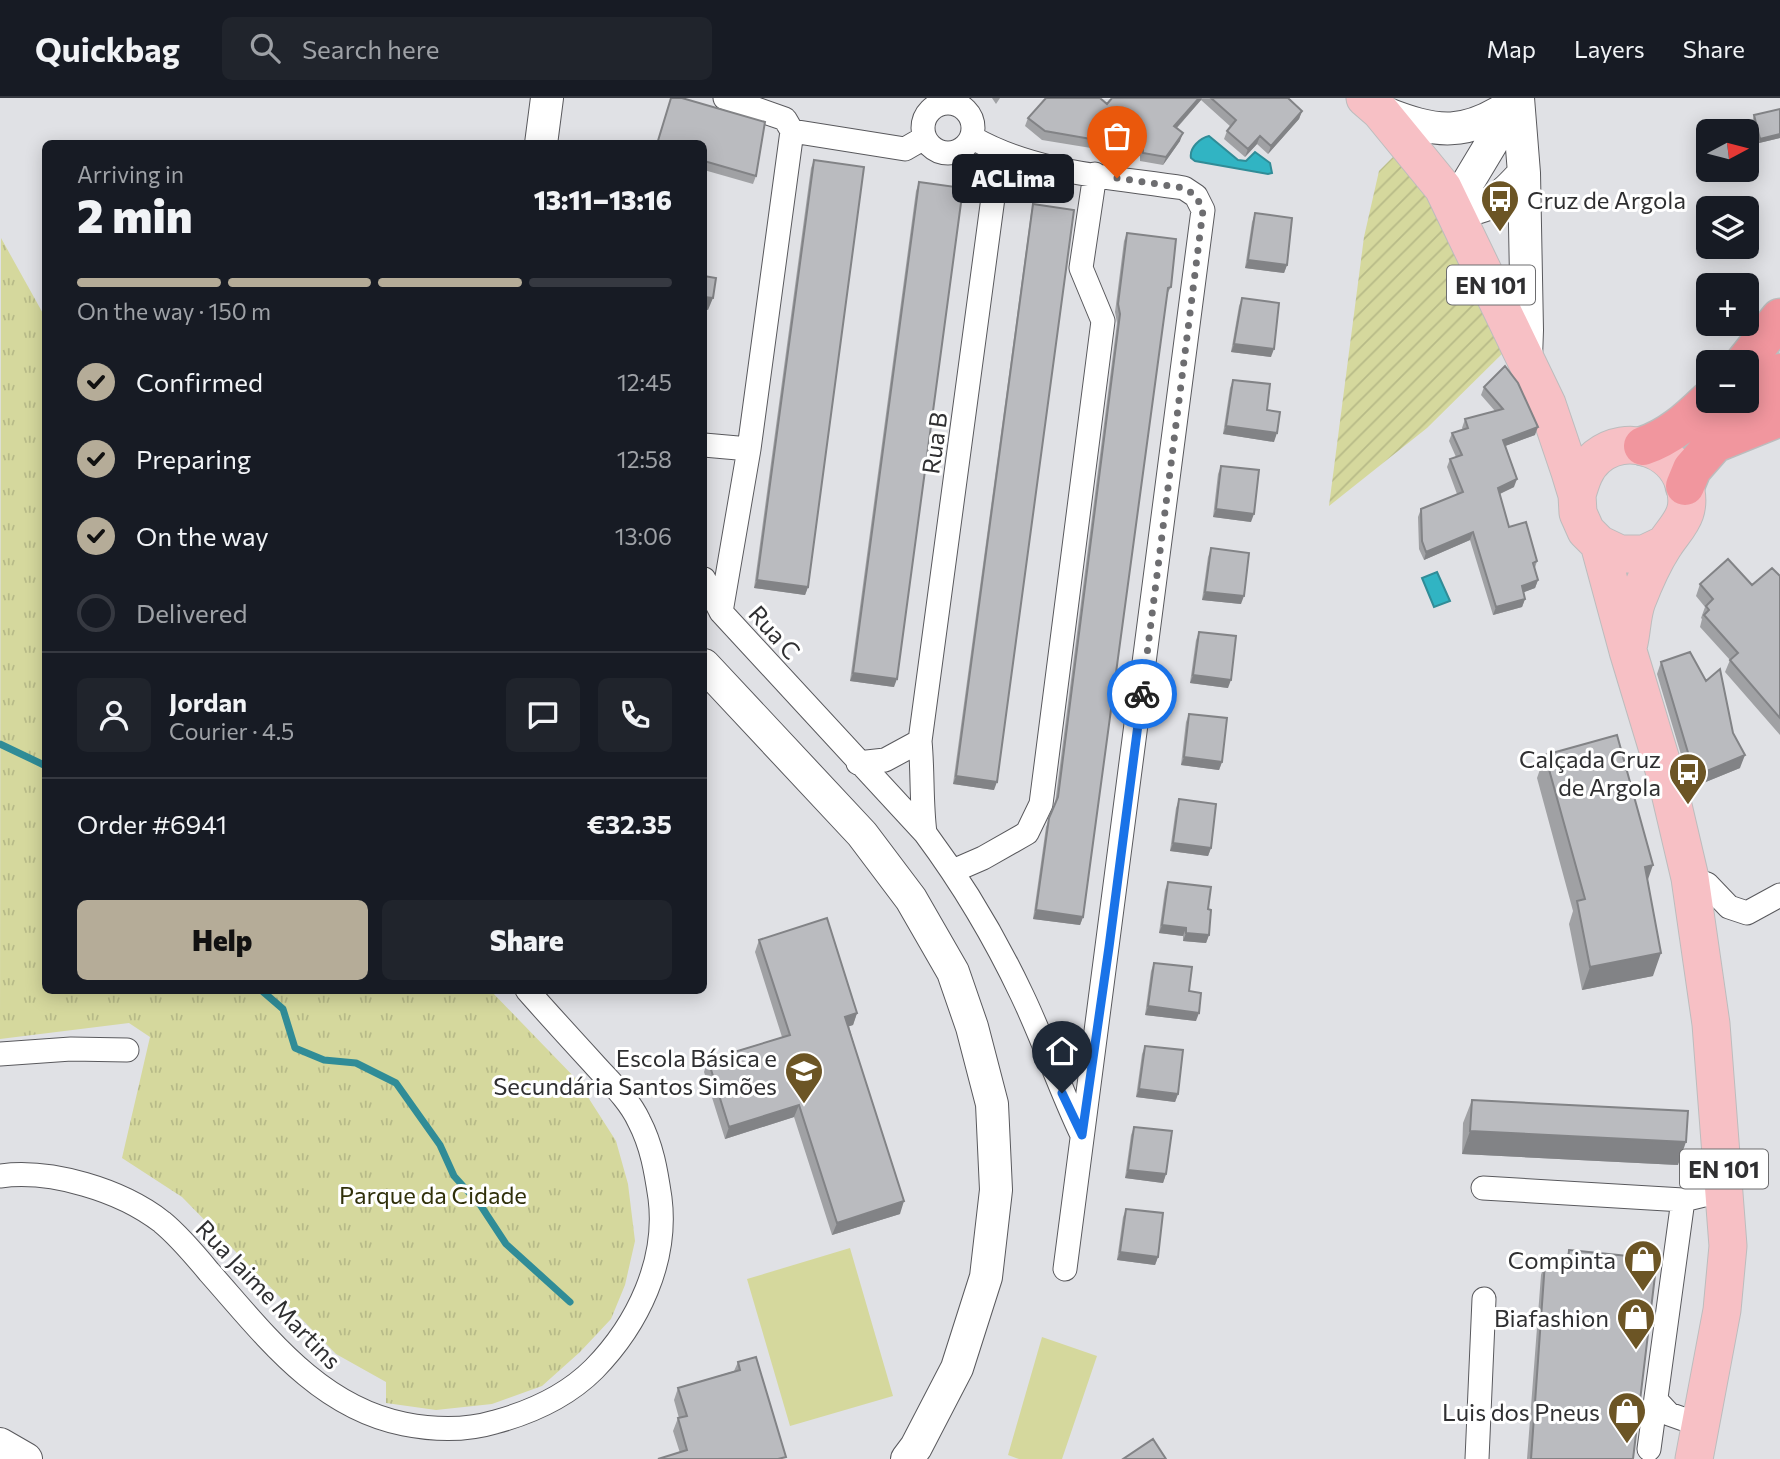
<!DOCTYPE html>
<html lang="en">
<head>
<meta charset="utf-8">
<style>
  body { margin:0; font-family:Commissioner,sans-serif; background:#20242c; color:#f1f3f6; height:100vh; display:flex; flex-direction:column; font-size:26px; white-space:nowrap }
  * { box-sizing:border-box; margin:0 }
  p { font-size:23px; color:#9ea1a6 }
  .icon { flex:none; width:38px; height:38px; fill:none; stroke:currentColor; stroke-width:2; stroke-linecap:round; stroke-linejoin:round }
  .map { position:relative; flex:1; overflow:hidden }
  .side { position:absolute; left:42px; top:42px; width:665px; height:854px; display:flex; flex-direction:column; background:#171b24; border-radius:10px; box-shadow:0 4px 18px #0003 }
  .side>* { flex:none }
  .needle { width:46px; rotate:83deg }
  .buttons { position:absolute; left:1696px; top:21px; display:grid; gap:14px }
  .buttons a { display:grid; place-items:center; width:63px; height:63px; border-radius:10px; background:#171b24; box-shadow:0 4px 18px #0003; font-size:35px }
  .pin { position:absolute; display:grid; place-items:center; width:60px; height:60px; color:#fff; margin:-72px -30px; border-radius:50% 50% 50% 0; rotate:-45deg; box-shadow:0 0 7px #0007 }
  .pin .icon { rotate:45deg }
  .courier { position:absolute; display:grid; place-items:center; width:70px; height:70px; margin:-35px; border:5px solid #1a73e8; border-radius:50%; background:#fff; color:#222; box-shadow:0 2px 9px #0007 }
  .bubble { position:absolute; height:49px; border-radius:10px; background:#171b24; box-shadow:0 4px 18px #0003; font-size:23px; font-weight:800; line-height:49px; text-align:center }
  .head em { font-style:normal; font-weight:800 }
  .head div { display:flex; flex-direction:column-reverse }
  .head { display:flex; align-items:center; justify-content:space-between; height:119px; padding:0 35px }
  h1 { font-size:46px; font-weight:800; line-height:52px }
  .bar { display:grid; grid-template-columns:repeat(4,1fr); gap:10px 7px; align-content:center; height:84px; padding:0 35px }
  .bar i { height:9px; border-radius:5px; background:#363941 }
  .bar .current { background:#b5ac98 }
  .bar p { grid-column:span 4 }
  .line { display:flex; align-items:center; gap:18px; padding:0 35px; border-top:2px solid #363941 }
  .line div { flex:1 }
  .round { display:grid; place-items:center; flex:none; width:74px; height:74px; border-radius:10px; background:#20242c }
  ol { padding:0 35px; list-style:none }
  li { display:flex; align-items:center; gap:21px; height:77px }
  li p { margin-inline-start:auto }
  li .icon { padding:7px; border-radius:50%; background:#b5ac98; color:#111; stroke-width:4 }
  li:last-child { color:#9ea1a6 }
  li i { width:38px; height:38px; border:4px solid #363941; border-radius:50% }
  .button { display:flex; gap:14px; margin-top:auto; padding:14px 35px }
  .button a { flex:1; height:80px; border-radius:10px; background:#b5ac98; color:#111; font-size:28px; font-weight:800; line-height:80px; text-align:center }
  .button a+a { background:#20242c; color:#f1f3f6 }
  header { display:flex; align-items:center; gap:42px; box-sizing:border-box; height:98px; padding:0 35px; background:#171b24; border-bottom:2px solid #363941 }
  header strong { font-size:33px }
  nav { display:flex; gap:38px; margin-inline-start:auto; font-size:24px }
  .search { width:490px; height:63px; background:#20242c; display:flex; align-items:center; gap:18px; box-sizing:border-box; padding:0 24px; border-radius:10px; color:#9ea1a6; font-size:26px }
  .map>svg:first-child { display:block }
</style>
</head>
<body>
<header>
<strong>Quickbag</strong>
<div class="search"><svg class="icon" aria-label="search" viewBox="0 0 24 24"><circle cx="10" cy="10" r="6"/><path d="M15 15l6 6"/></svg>Search here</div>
<nav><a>Map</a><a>Layers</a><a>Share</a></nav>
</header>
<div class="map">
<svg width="1780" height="1361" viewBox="0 0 1780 1361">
  <defs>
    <pattern id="park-tufts" width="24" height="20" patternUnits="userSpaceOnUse" patternTransform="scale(1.75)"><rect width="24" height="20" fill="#d5d89d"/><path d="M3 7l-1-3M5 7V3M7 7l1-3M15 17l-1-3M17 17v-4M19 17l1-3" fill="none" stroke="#b7ba88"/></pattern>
    <pattern id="garden-furrows" width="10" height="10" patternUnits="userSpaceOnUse" patternTransform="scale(1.75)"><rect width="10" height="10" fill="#d5d89d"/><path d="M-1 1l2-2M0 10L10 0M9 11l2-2" fill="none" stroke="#b7ba88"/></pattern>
  </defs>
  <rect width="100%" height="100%" fill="#e0e1e5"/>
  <path fill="#d5d89d" d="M850,1150L893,1298L790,1328L747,1181Z
    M1042,1239L1097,1258L1062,1361H1019L1008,1357Z"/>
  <path fill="url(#park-tufts)" d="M1,140L45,219L46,892L491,893L577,982L616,1043L628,1086L635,1143L625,1187L611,1221L580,1254L542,1288L492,1306L436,1312L386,1305V1284L336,1256L182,1099L122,1060L150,939L129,925L0,941Z"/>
  <path fill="url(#garden-furrows)" d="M1400,52L1511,247L1427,330L1329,408L1364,139L1379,73Z"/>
  <path fill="#31b4c3" stroke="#308c97" stroke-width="2" d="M1209,38L1238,62L1246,63L1255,54L1270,65L1272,75L1268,76L1195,63L1191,60C1189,50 1200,40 1209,38Z
    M1437,474L1450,503L1434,509L1422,480Z"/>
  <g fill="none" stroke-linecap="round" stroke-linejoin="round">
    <path stroke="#308c97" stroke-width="7" d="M0,646L46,668
      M261,892L283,911L295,950L324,962L356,965L396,985L440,1047L454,1078L481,1108L506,1146L570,1204"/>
    <defs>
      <path id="street" d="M725,0L785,21L792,33
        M923 30a25 25 0 1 1 50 0a25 25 0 1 1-50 0Z
        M792,33L749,351L721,514L925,735C963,786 995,840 1022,897C1044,943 1060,991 1082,1037
        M792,33L905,51L924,40
        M973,40C1036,76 1113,79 1184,90L1196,98L1203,112L1065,1171
        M704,347L749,351
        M704,481L721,514
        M858,665L885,662L920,643
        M925,735C921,704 923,674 920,643L999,55
        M953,773L983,760L1027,735L1041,706L1103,223L1081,170L1095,76
        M1690,780L1707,786L1729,809L1747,815L1780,797
        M0,956L71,951L127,952
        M0,1078C51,1071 121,1092 162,1124C179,1138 195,1157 209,1174C265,1237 318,1309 404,1326C434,1332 465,1333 495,1324C532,1314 567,1298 594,1271C638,1226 668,1163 660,1100C656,1073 652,1048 639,1023C629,1001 608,982 593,965C571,941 549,917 527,892
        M1483,1090L1683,1102L1725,1092
        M1656,1302L1669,1316L1700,1327
        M1649,1351L1683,1102
        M1477,1361L1484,1201"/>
      <path id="secondary" d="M1518,0L1524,75L1527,232L1526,260
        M1380,13C1437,36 1466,40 1518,2
        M541,46L547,0
        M1455,114L1467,86L1515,6
        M1455,114C1491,109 1500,102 1524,75
        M704,567L862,736L911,801L953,874L972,929L992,1006L996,1092L986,1179L957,1270L916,1349L907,1361
        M0,1346L26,1361"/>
      <path id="primary" d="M1365,0L1380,13L1443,90L1547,306L1570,374L1577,397L1578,415L1586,433L1599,446L1620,456H1644L1665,446
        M1577,397C1581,383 1585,369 1597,359C1627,335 1673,350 1684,386C1694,417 1676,428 1663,449C1652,466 1644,485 1637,503C1632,516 1632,532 1629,545
        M1599,446L1628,553L1667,682L1690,780L1711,926L1728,1148L1722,1212L1694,1361"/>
      <path id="highway" d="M1745,264L1780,220
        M1718,344L1780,319
        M1643,348C1670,339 1688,322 1708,303
        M1685,388L1692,371L1713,347L1723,328L1780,275"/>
    </defs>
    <use href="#street" stroke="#59595d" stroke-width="25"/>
    <use href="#secondary" stroke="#59595d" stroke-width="34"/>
    <use href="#primary" stroke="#bcbcbd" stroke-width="39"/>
    <use href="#highway" stroke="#bcbcbd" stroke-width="41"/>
    <use href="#street" stroke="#fff" stroke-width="23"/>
    <use href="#secondary" stroke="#fff" stroke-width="32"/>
    <use href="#primary" stroke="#f7c0c5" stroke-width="37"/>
    <use href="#highway" stroke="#f1969e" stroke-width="38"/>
  </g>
  <path fill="#a0a1a4" d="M992,0H1000L996,6Z
    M1112,0H1288L1302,13L1299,21L1268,56L1257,46L1245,59L1224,41L1227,33L1231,29L1201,2L1177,30L1180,43L1163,67L1140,63V58L1042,42L1025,28L1028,20L1107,6Z
    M1780,11V40L1759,45L1753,21L1754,17Z
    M704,46L756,78L753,86L704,72Z
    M814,62L808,489L805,497L754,490L811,70Z
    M919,84L894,589L850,583L916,93Z
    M1033,106L994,692L953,686L1031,115Z
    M1255,115L1287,167L1284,175L1245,170L1252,124Z
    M1127,135L1171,189L1166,198L1083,819L1080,827L1033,821L1046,729L1055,706L1117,225L1115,214L1124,143Z
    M1242,200L1271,259L1231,254L1239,208Z
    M1233,282L1267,312L1274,344L1223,336L1230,290Z
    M1484,289L1535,337L1505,348L1514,389L1500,396L1509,429L1537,463L1535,470L1538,482L1535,490L1523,494L1525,501L1522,509L1493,517L1470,442L1424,462L1419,451L1418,419L1421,411L1457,396L1447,369L1450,361L1456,359L1449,343L1452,335L1463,332L1462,330L1465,321L1495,313L1481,297Z
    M1221,368L1251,424L1213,419L1218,376Z
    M1211,450L1241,506L1202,502L1208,459Z
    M1780,478V637L1725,574L1730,562L1700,529L1702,521L1701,520L1705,509L1696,498L1700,486L1752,487Z
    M1199,534L1228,590L1190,585L1196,542Z
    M1661,564L1740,670L1691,690L1657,576Z
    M1189,616L1222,664L1219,672L1181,667L1186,624Z
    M1545,657L1647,783L1653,878L1582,892L1569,826L1573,813L1537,680Z
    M1179,701L1211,750L1208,758L1170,753L1176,710Z
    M1168,784L1208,811L1209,837L1206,845L1183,843V838L1159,835L1165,792Z
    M759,842L857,915L853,927L849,928L900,1116L832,1137L794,1019L725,1041L704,974L708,962L782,939L755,854Z
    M1154,865L1196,923L1145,917L1151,873Z
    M1145,948L1178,996L1175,1004L1136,999L1142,956Z
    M1472,1002L1678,1067L1462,1056L1463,1025Z
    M1134,1029L1166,1076L1163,1085L1125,1080L1131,1037Z
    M1126,1111L1158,1159L1155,1167L1117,1162L1123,1119Z
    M1569,1152L1633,1361H1527L1541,1177L1545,1164L1564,1165Z
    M738,1264L786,1359L680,1355L673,1333L678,1320H679L674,1302L678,1290L734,1273Z"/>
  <path fill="#828386" d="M1199,0H1202L1201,2L1171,36L1174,28Z
    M1302,13L1299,21L1268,56L1271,48Z
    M1183,35L1180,43L1163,67L1166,59Z
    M1780,36V40L1759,45L1760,41Z
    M1260,38L1257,46L1245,59L1248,51Z
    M1248,162L1287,167L1284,175L1245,170Z
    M704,199L713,200L708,212L704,211Z
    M1234,246L1274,251L1271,259L1231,254Z
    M1226,328L1277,335L1274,344L1223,336Z
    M1538,329L1535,337L1500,350L1503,342Z
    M1517,381L1514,389L1495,398L1498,390Z
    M1216,411L1254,416L1251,424L1213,419Z
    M1473,434L1470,442L1424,462L1426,454Z
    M757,482L808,489L805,497L754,490Z
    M1538,482L1535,490L1519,496L1522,488Z
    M1205,494L1244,498L1241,506L1202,502Z
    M1525,501L1522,509L1493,517L1496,509Z
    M853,575L897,581L894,589L850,583Z
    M1193,577L1231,582L1228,590L1190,585Z
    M1745,657L1740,670L1691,690L1695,678Z
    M1184,659L1222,664L1219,672L1181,667Z
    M956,678L997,684L994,692L953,686Z
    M1173,745L1211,750L1208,758L1170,753Z
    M1653,767L1645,790V769Z
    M1036,812L1083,819L1080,827L1033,821Z
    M1162,827L1186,830L1183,838L1159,835Z
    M1186,835L1209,837L1206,845L1183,843Z
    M1661,855L1653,878L1582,892L1590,869Z
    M1148,908L1199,915L1196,923L1145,917Z
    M857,915L853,927L841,931L845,919Z
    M1139,991L1178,996L1175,1004L1136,999Z
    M799,1007L794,1019L725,1041L729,1029Z
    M1470,1033L1686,1044L1678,1067L1462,1056Z
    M1128,1072L1166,1076L1163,1085L1125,1080Z
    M904,1103L900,1116L832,1137L837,1125Z
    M1120,1154L1158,1159L1155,1167L1117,1162Z"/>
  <path fill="#babbbf" stroke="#828386" stroke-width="2" d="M671,0H682L765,24L756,78L704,63V46H657Z
    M1046,0H1100L1107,6L1112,0H1199L1174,28L1183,35L1166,59L1143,55V50L1045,33L1028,20Z
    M1211,0H1288L1302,13L1271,48L1260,38L1248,51L1227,33L1236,22Z
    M1780,11V36L1760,41L1754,17Z
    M814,62L864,69L808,489L757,482Z
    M919,84L963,90L897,581L853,575Z
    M1033,106L1074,112L997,684L956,678Z
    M1255,115L1292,120L1287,167L1248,162Z
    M1127,135L1176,141L1171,189L1168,190L1083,819L1036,812L1049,720L1058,699L1120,216L1118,206Z
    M704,178L716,180L713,200L704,199Z
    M1242,200L1279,205L1274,251L1234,246Z
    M1505,268L1518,285L1538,329L1503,342L1517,381L1498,390L1509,429L1526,424L1537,463L1533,465L1538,482L1522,488L1525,501L1496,509L1473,434L1426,454L1422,443L1421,411L1463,394L1450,361L1462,357L1452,335L1468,330L1465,321L1503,311L1484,289Z
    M1233,282L1270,286L1267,312L1280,314L1277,335L1226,328Z
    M1221,368L1259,372L1254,416L1216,411Z
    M1211,450L1249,455L1244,498L1205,494Z
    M1728,461L1752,487L1772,470L1780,478V620L1730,562L1738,555L1704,517L1709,512L1706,508L1713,501L1700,486Z
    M1199,534L1236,538L1231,582L1193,577Z
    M1690,554L1706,583L1720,571L1733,635L1745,657L1695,678L1661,564Z
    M1189,616L1227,620L1222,664L1184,659Z
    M1617,637L1653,767L1645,769L1661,855L1590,869L1577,803L1585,801L1545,657Z
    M1179,701L1216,706L1211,750L1173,745Z
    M1168,784L1211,789L1208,811L1211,812L1209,837L1186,835V830L1162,827Z
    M827,820L857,915L845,919L904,1103L837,1125L799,1007L729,1029L708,962L790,937L759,842Z
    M1154,865L1192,869L1189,893L1201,895L1199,915L1148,908Z
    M1145,948L1183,952L1178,996L1139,991Z
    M1472,1002L1688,1013L1686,1044L1470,1033Z
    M1134,1029L1172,1033L1166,1076L1128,1072Z
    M1126,1111L1163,1115L1158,1159L1120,1154Z
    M1569,1152L1657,1161L1633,1361H1531L1545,1164L1568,1165Z
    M756,1259L786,1359L778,1361H658L687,1352L678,1320L687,1318L678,1290L740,1272L738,1264Z
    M1153,1341L1166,1361H1123Z"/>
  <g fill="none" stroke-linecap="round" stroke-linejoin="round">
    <path stroke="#6d6d70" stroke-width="7" stroke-dasharray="0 12.6" d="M1117,80L1184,90L1196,98L1203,112L1142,596"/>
    <path stroke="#1a73e8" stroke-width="9" d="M1062,995L1082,1037L1109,849L1142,596"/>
  </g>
  <defs>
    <symbol id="bus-pin" viewBox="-11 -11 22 30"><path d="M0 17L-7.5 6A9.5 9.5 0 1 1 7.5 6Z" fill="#6c5525" stroke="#fff"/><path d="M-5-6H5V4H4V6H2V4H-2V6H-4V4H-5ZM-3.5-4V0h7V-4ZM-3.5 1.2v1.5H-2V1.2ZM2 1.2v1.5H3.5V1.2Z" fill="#fff"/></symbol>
    <symbol id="school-pin" viewBox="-11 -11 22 30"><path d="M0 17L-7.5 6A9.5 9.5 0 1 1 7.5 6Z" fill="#6c5525" stroke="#fff"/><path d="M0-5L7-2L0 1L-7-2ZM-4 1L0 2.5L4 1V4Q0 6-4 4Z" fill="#fff"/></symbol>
    <symbol id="shop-pin" viewBox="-11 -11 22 30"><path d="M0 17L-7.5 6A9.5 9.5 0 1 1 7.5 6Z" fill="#6c5525" stroke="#fff"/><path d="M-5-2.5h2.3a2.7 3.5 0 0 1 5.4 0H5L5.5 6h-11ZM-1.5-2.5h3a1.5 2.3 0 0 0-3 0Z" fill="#fff"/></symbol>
  </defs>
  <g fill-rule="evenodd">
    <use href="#bus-pin" x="1478" y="79" width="44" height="60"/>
    <use href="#bus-pin" x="1666" y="652" width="44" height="60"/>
    <use href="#school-pin" x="782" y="951" width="44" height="60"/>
    <use href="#shop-pin" x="1621" y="1139" width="44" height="60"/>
    <use href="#shop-pin" x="1614" y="1197" width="44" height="60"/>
    <use href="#shop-pin" x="1605" y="1291" width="44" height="60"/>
  </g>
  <g text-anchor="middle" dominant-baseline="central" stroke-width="6" stroke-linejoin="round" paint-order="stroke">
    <g fill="#fff" stroke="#6d6d6f" stroke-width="2">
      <rect x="1447" y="167.5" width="88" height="39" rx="5"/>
      <rect x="1680" y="1051.5" width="88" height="39" rx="5"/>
    </g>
    <g font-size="23" font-weight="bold" fill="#2f2f31">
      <text x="1491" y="187">EN 101</text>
      <text x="1724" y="1071">EN 101</text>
    </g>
    <g font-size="24" fill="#2f2f31" stroke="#fff" text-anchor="end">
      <text x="1527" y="101" text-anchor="start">Cruz de Argola</text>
      <text x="1661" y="660">Calçada Cruz<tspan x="1661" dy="28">de Argola</tspan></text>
      <text x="777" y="959">Escola Básica e<tspan x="777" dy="28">Secundária Santos Simões</tspan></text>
      <text x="1616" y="1161">Compinta</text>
      <text x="1609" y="1219">Biafashion</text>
      <text x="1600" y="1313">Luis dos Pneus</text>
    </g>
    <g font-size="24" fill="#2f2f31" stroke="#fff">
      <text transform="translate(934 345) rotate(-82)">Rua B</text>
      <text transform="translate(775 534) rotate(48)">Rua C</text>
      <text transform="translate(269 1196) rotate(46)">Rua Jaime Martins</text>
    </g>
    <g font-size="24" fill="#30300a" stroke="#fff">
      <text x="433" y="1096">Parque da Cidade</text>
    </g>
  </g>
</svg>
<div class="buttons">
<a><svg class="needle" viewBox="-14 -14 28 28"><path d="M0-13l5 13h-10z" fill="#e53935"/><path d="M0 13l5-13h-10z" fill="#9ea1a6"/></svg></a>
<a><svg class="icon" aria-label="layers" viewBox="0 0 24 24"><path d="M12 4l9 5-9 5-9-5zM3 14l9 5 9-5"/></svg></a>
<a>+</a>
<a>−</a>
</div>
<div class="pin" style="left:1117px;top:80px;background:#ea580c"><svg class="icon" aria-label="bag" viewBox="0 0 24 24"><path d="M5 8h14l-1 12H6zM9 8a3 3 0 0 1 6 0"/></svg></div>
<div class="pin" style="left:1062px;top:995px;background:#1f2937"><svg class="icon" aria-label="home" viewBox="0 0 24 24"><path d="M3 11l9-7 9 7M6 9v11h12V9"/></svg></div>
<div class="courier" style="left:1142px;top:596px"><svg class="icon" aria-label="bike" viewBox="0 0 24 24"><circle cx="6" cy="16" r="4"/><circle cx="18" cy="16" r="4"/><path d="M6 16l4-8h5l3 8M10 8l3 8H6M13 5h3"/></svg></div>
<div class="bubble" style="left:952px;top:56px;width:122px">ACLima</div>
<section class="side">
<div class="head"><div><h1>2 min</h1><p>Arriving in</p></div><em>13:11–13:16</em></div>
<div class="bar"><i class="current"></i><i class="current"></i><i class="current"></i><i></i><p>On the way · 150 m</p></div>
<ol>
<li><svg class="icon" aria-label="check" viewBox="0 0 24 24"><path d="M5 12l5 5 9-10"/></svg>Confirmed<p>12:45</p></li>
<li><svg class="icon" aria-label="check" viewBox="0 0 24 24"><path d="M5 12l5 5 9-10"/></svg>Preparing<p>12:58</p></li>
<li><svg class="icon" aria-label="check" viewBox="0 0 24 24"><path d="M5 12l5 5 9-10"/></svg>On the way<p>13:06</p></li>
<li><i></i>Delivered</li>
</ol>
<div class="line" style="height:126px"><a class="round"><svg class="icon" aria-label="person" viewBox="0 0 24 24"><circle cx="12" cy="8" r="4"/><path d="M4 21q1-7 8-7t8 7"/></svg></a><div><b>Jordan</b><p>Courier · 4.5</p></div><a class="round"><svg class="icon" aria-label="chat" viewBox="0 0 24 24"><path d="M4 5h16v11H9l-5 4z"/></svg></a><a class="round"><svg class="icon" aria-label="phone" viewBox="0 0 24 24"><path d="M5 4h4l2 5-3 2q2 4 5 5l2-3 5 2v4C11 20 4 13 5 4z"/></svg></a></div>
<div class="line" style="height:91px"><div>Order #6941</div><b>€32.35</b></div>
<div class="button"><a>Help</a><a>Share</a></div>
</section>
</div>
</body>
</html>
